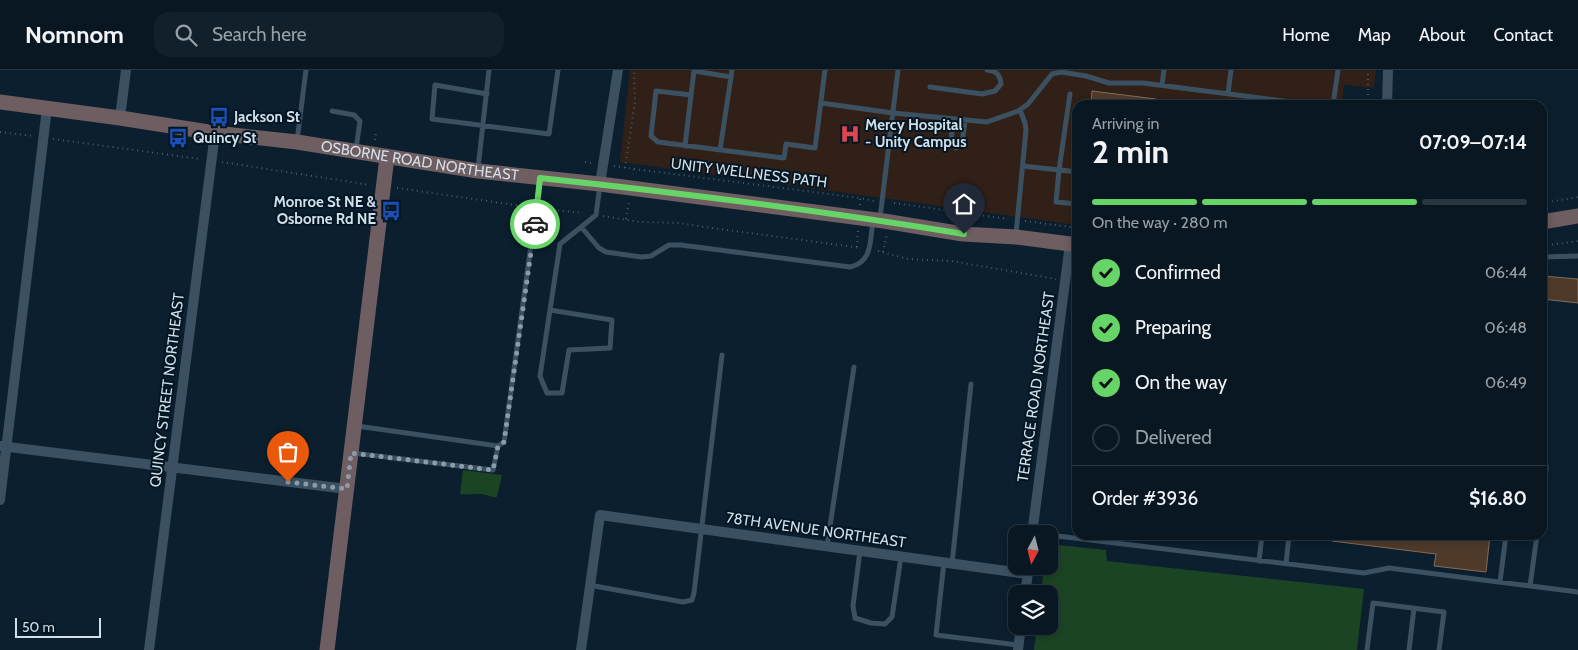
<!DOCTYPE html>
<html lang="en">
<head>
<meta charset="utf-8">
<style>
  body { margin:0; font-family:Cabin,sans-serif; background:#11202a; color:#f1f3f6; height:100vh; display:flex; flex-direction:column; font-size:19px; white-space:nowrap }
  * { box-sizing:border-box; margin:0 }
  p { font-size:16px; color:#989fa5 }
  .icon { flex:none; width:28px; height:28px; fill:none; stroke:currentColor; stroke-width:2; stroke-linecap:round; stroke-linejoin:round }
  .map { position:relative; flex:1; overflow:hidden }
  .side { position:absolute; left:1072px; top:30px; width:475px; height:440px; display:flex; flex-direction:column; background:#081722; border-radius:15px; box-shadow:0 2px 8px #0003,0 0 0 1px #293640 }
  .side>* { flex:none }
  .needle { width:32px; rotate:187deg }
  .buttons { position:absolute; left:1008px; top:455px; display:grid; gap:10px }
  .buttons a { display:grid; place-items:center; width:50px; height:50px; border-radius:10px; background:#081722; box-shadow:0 2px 8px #0003,0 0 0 1px #293640; font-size:25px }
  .scale { position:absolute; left:15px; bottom:12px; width:86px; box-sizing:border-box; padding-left:5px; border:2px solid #d2dee8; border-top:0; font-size:14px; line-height:18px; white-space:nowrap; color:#d2dee8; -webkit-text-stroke:4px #031624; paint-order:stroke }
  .pin { position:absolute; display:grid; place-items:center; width:42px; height:42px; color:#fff; margin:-51px -21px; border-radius:50% 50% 50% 0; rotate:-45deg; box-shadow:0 0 5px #0007 }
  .pin .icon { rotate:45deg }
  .courier { position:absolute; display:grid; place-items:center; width:50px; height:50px; margin:-25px; border:4px solid #66d466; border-radius:50%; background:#fff; color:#222; box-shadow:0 1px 6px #0007 }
  .overview em { font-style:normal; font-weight:800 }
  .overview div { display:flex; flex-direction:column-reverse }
  .overview { display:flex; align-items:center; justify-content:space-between; height:85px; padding:0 20px }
  h1 { font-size:32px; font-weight:800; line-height:38px }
  .bar { display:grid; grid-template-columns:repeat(4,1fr); gap:8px 5px; align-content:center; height:60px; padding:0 20px }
  .bar i { height:6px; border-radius:4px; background:#293640 }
  .bar .current { background:#66d466 }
  .bar p { grid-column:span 4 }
  .line { display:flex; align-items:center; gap:12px; padding:0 20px; border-top:1px solid #293640 }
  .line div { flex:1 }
  ol { padding:0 20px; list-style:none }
  li { display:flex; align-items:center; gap:15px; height:55px }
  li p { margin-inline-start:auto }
  li .icon { padding:5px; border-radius:50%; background:#66d466; color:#111; stroke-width:4 }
  li:last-child { color:#989fa5 }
  li i { width:28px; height:28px; border:2px solid #293640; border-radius:50% }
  header { display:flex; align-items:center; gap:30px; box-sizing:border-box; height:70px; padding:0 25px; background:#081722; border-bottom:1px solid #293640 }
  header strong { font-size:24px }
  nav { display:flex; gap:28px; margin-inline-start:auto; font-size:18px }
  .search { width:350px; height:45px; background:#11202a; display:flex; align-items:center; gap:12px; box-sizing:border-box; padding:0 18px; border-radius:15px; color:#989fa5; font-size:19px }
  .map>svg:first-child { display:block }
</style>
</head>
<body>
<header>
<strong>Nomnom</strong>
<div class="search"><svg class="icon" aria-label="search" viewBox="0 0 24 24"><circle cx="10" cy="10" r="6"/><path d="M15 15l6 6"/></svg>Search here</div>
<nav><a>Home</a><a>Map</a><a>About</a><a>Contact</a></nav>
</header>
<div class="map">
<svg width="1578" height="580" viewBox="0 0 1578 580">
  <rect width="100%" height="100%" fill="#0b1f2e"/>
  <path fill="#302017" d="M630,0H1376L1374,18L1344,15L1342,35H1078L1077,155L620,92Z"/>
  <path fill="#1b4424" d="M463,400L502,405L497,427C491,428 487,424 481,424C474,424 467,425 460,424Z
    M1049,474L1106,480L1107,491L1364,519L1357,580H1034L1037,556H1049V524H1041L1044,496H1049Z"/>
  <path fill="#4f3a2a" stroke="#836c5b" d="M1092,21L1156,29L1155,35H1091Z
    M1542,206L1578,209V233L1542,229Z
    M1332,465H1490L1486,502L1434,496L1436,484L1332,471Z"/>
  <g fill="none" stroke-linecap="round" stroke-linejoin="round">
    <path stroke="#495b68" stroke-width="2" stroke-dasharray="1 4" stroke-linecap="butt" d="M1368,35V0
      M0,62L34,66
      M53,69L200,89
      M375,70L376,64
      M222,92L370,115
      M585,92L592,93
      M614,96L634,99L633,104
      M625,98L635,32L634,0
      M634,99L860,128
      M397,118L529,137
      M894,133L1008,149
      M1542,133L1578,127
      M860,135V128L874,131
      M543,139L583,143
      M603,146L640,152L679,153L705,157L861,178
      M626,149L629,131
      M1025,151L1078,158
      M1542,176L1578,171
      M857,177L858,160
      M878,181L908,189L951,191L1056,209
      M883,182L887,164"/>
    <path stroke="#3b5162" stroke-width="5" d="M732,0L731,7L694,1L691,25L656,21L651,66L658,72L784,88L786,74L815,78L825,0
      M1162,15L1164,0
      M930,17L982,24L995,21L1001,14C1000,5 997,1 987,0
      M487,24L435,15L432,49L549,64L558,0
      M1070,24L1059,100L1056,132L1078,134
      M1228,24L1231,0
      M821,33L893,43L987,52L1018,41L1028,34L1052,4L1061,2L1086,6L1109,13H1143L1315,35
      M1333,35L1338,0
      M332,41L354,45L360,51L356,79
      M953,49L951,73L956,78L962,73L965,51
      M297,71L306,0
      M685,76L691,25
      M720,80L731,7
      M1023,96L1078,102
      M478,98L489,0
      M880,148L898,0
      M582,158L599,178L606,182L641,187L651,186L669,175H681L850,197C873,192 870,170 873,150
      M1016,164L1026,60L1025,53L1020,40
      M1542,187L1578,186
      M550,240L612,250L610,278L569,280L562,323H547L540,306L560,174L596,145L600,115
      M357,356L498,376
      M353,383L493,400L498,376L504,372L540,109
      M1542,385C1550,395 1544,411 1542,422
      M1049,465L1364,503L1389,498L1578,522
      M827,476L854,297
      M860,481L853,536L855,548L871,553L885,554L892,547L901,487
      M1259,491L1262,465
      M944,492L936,565L1018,575
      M952,494L971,314
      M1286,494L1289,465
      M1500,512L1506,465
      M589,515L683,532L692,530L694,523L722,285
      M1530,516L1537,465
      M1367,580L1373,533L1444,542L1439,580
      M1409,580L1414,538"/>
    <path stroke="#3b5162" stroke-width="10" d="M1387,35L1388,0
      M120,48L126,0
      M600,114L618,0
      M0,376L347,419
      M0,430L47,38
      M1032,464L1070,174
      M1025,524L1029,496
      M149,580L215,63
      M581,580L600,445L1028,504
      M1018,580L1021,556"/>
    <g stroke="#6e5d61" stroke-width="15">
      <path id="s1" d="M0,32L120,48L215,63L297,72L478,101L600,114L884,151L963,164L1016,167L1078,175"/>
      <path d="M1542,152L1578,146"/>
      <path d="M327,580L387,87"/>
    </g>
  </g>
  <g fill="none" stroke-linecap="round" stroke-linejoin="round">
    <path stroke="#8c9ba7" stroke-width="5" stroke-dasharray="0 9" d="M288,412L347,419L351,383L493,400L498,376L504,372L535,154"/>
    <path stroke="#66d466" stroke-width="6" d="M535,154L540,108C682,123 823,141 964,164"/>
  </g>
  <defs>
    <symbol id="bus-bare" viewBox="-9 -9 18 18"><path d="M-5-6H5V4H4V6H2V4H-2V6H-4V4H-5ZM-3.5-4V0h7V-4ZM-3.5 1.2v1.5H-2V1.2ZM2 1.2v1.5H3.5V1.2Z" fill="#1a4fb4" stroke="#031624" stroke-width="2.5" paint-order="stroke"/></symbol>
    <symbol id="hospital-bare" viewBox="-9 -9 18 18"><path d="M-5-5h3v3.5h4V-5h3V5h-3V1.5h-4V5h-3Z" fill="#e0444e" stroke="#031624" stroke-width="2.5" paint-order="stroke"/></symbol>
  </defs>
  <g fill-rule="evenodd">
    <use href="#bus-bare" x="205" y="33" width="28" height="28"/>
    <use href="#hospital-bare" x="836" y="50" width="28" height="28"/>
    <use href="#bus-bare" x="164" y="54" width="28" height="28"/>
    <use href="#bus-bare" x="377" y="127" width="28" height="28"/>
  </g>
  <g text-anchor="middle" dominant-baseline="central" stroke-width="4" stroke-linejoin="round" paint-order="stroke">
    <g font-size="15" font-weight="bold" fill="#d2dee8" stroke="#031624" text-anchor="start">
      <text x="234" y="47">Jackson St</text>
      <text x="865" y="55">Mercy Hospital<tspan x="865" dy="17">- Unity Campus</tspan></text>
      <text x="193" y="68">Quincy St</text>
      <text x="376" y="132" text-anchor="end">Monroe St NE &amp;<tspan x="376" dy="17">Osborne Rd NE</tspan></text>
    </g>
    <g font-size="15" fill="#d2dee8" stroke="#031624">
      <text stroke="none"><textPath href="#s1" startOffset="424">OSBORNE ROAD NORTHEAST</textPath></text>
      <text transform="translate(749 103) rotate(7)">UNITY WELLNESS PATH</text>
      <text transform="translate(1036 317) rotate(-82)">TERRACE ROAD NORTHEAST</text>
      <text transform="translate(167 320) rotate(-83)">QUINCY STREET NORTHEAST</text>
      <text transform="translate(816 460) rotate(8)">78TH AVENUE NORTHEAST</text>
    </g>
  </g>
</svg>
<div class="buttons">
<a><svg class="needle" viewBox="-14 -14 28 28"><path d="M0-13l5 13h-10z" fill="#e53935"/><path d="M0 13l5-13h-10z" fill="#989fa5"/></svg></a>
<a><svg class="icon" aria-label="layers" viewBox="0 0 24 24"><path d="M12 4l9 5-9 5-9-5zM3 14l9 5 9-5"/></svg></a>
</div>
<div class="scale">50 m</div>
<div class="pin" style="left:288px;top:412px;background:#ea580c"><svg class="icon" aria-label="bag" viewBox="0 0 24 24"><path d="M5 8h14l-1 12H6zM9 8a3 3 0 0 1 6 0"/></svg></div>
<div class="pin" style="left:964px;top:164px;background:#1f2937"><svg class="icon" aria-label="home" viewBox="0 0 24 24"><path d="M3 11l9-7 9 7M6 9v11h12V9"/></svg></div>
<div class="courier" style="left:535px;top:154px"><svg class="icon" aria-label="car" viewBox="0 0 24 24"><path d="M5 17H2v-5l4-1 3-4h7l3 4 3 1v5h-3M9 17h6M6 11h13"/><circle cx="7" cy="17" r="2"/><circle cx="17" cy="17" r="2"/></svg></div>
<section class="side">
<div class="overview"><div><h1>2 min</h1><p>Arriving in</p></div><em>07:09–07:14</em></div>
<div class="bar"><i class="current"></i><i class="current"></i><i class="current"></i><i></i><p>On the way · 280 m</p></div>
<ol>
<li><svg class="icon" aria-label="check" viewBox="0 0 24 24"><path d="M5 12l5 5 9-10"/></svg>Confirmed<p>06:44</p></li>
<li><svg class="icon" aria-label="check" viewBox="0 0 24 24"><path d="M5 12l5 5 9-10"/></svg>Preparing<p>06:48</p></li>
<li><svg class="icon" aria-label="check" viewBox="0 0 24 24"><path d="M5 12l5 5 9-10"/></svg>On the way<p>06:49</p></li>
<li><i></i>Delivered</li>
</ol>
<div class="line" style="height:65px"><div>Order #3936</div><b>$16.80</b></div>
</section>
</div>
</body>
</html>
